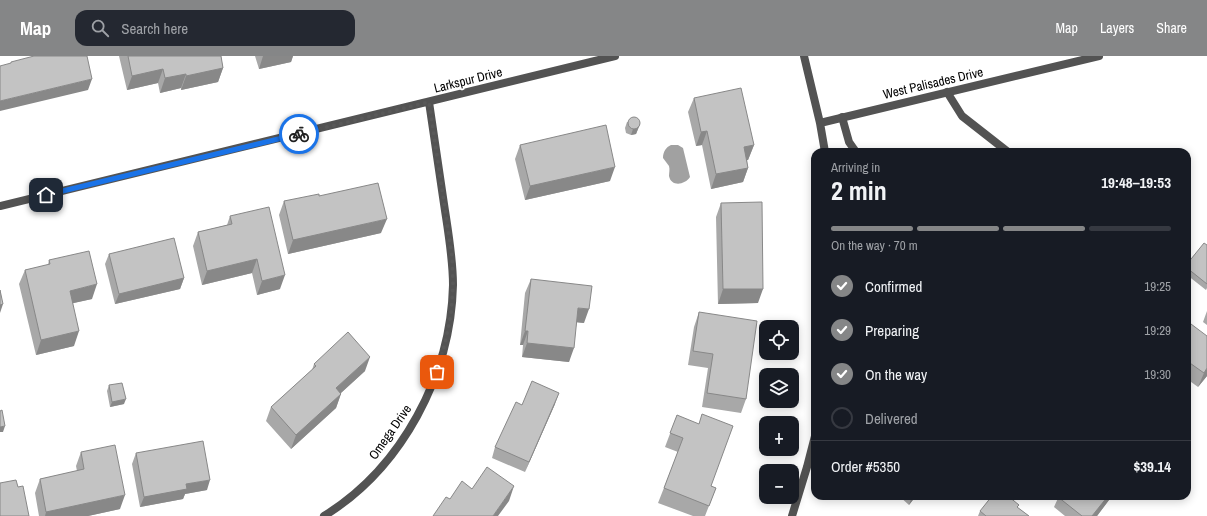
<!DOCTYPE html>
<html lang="en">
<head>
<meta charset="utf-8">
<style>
  body { margin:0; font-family:"Archivo Narrow",sans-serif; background:#242831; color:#f1f3f6; height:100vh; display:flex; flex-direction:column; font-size:15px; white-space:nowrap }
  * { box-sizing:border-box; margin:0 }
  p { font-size:13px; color:#9ea1a6 }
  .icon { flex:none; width:22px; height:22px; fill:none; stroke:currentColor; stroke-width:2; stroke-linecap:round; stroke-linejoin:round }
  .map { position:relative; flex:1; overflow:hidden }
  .sheet { position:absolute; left:811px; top:92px; width:380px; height:352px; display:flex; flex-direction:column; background:#171b24; border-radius:12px; box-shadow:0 2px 10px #0003 }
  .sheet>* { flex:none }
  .tools { position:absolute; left:759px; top:264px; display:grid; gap:8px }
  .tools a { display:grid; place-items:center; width:40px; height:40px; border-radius:8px; background:#171b24; box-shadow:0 2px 10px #0003; font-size:20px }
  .pin { position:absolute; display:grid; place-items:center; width:34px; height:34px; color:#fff; margin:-17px; border-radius:8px; box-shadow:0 2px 6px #0006 }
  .courier { position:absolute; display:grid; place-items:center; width:40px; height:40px; margin:-20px; border:3px solid #1a73e8; border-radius:50%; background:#fff; color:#222; box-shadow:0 1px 5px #0007 }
  .summary em { font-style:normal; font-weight:800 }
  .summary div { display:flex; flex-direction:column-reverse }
  .summary { display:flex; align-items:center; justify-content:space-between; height:68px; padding:0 20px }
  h1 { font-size:26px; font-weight:800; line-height:30px }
  .bar { display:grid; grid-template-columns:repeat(4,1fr); gap:6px 4px; align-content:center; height:48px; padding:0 20px }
  .bar i { height:5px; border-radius:3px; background:#363941 }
  .bar .active { background:#858687 }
  .bar p { grid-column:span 4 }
  .line { display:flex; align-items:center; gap:10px; padding:0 20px; border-top:1px solid #363941 }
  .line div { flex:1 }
  ol { padding:0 20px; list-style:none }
  li { display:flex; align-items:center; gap:12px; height:44px }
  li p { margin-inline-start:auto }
  li .icon { padding:4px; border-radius:50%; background:#858687; color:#fff; stroke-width:4 }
  li:last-child { color:#9ea1a6 }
  li i { width:22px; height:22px; border:2px solid #363941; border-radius:50% }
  header { display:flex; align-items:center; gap:24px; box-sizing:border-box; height:56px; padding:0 20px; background:#858687; color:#fff }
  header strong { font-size:19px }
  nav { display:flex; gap:22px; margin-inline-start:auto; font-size:14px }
  .search { width:280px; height:36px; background:#242831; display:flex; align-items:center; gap:10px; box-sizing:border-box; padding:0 14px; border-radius:12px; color:#9ea1a6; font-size:15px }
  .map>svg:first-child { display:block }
</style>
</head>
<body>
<header>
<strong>Map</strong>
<div class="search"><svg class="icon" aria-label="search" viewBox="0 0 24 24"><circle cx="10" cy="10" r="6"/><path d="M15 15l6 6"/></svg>Search here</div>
<nav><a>Map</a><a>Layers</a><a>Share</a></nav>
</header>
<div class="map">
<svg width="1207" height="460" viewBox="0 0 1207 460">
  <rect width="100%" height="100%" fill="#fff"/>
  <path fill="#a1a1a1" d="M671,89H678L683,92L690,121C685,129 671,131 669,120C669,117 670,113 669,110L663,102C663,96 666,91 671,89Z"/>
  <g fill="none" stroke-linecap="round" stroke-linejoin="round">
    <path stroke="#535353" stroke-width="8" d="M947,36L962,60L1008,96
      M842,61L849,86L856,96"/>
    <path stroke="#535353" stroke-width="8" d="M804,0L820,67L825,96
      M820,67L1099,0
      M0,150L615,0
      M324,460C402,412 451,319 453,229C453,202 448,175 444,148C439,114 434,80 429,46
      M792,460L807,411L815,380"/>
  </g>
  <path fill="#a8a8a8" d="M119,0H221L223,12L218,26L181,34V32L160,37L158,27L127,34Z
    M255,0H293L291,6L259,13Z
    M694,42L754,89L748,104H747L748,112L743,126L711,133L702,89L696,90L688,56Z
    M627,66L640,68L636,78L631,79L626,77L625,72Z
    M520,89L610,125L525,144L515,103Z
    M319,140L381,177L288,198L279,159L284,145Z
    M721,147L758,247L718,248L716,161Z
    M230,160L280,233L257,239L252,217L202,229L193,190L198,176L227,169Z
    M1207,189V232L1206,234L1187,219V208Z
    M109,198L184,222L180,233L115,248L105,208Z
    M49,204L92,243L73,247L74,290L36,299L19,228L25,214L48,209Z
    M531,223L584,267L577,266L569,306L522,301L523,289H520L525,237Z
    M1207,255V269L1203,266Z
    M699,256L746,343L741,357L702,351L708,312L688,309L694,271Z
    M1187,265L1207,320L1198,331L1187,323Z
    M314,308L365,315L341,337L336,352L291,393L266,365L271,351L312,314Z
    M109,329L124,348L110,351L107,335Z
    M555,348L525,416L492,402L495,391L522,349Z
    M677,359L711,430L716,432L705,460H693L658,447L678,396L665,391Z
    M81,396L120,453L88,460H39L35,437L40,423L77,415L76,410Z
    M136,397L207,434L185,438L183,443L140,451L132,408Z
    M899,440H916L909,449Z
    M1059,440H1112L1097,460H1065L1054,451Z
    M1018,452L1029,460H978L980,455Z"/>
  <path fill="#888" d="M263,0H293L291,6L259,13Z
    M223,12L218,26L181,34L186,20Z
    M163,13L158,27L127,34L132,20Z
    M186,18L181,32L160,37L165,22Z
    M92,23L88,34L0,55V45Z
    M640,68L636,78L631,79L633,73Z
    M707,75L702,89L696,90L701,76Z
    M754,89L748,104L739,106L744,91Z
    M615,111L610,125L525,144L530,130Z
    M748,112L743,126L711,133L716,118Z
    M387,163L381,177L288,198L293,184Z
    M257,203L252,217L202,229L207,215Z
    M285,219L280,233L257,239L262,225Z
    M184,222L180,233L115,248L119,238Z
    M97,228L92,243L65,249L70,235Z
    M723,233H763L758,247L718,248Z
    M3,248L0,257V249Z
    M578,252L589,253L584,267L573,266Z
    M79,275L74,290L36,299L41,284Z
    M525,275H528L523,289H520Z
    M527,287L574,292L569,306L522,301Z
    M370,301L365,315L331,346L336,332Z
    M1207,312V320L1198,331L1204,317Z
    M559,337L555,348L525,416L529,406Z
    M341,338L336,352L291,393L296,379Z
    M126,343L124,348L110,351L112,346Z
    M5,370L3,376H0V371Z
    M210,424L207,434L185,438L183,443L140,451L144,441L186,428Z
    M514,430L509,445L498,460H493Z
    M125,439L120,453L88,460H45L46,456Z
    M914,440H916L909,449L911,443Z
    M1108,440H1112L1097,460H1092Z"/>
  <path fill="#c3c3c3" stroke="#888" d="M34,0H87L92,23L0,45V10L11,7V6Z
    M128,0H221L223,12L186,20V18L165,22L163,13L132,20Z
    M741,32L754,89L744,91L748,112L716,118L707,75L701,76L694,42Z
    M628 67a6 6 0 1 1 12 0a6 6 0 1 1-12 0Z
    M606,69L615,111L530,130L520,89Z
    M378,127L387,163L293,184L284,145L319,138V140Z
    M762,146L763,233H723L721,147Z
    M269,151L285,219L262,225L257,203L207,215L198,176L232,168L230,160Z
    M174,182L184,222L119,238L109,198Z
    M1204,187L1207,189V228L1187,212V208Z
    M89,195L97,228L70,235L79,275L41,284L25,214L50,208L49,204Z
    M531,223L592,230L589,253L578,252L574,292L527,287L528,275H525Z
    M0,234L3,248L0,249Z
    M699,256L757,265L746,343L707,337L713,298L693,295Z
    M1187,265L1207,280V312L1204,317L1187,305Z
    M348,276L370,301L336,332L341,338L296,379L271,351L316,310L314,308Z
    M532,325L559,337L529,406L495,391L516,346L522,349Z
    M122,327L126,343L112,346L109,329Z
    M2,354L5,370L0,371V355Z
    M702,358L733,370L711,430L716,432L709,450L664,432L683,382L670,377L677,359L699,368Z
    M203,385L210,424L186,428L187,433L144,441L136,397Z
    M115,389L125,439L46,456L40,423L84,413L81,396Z
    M487,411L514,430L493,460H433L446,441L450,443L462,425L472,433Z
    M16,424L18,431L23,430L29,460H0V427Z
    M908,440H914L911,443Z
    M992,440H1008L1019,449L1017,451L1029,460H986L980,455Z
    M1059,440H1108L1092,460H1082L1058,441Z"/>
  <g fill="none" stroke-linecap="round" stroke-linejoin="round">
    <path stroke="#595959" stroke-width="4" stroke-dasharray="0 7.2" d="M299,78L429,46L452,200L453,229L451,258L445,287L437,316"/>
    <path stroke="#1a73e8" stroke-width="5" d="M46,139L299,78"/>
  </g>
  <g text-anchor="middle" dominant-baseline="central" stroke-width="3.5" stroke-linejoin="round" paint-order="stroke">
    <g font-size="13" fill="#000" stroke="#fff">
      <text transform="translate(468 24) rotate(-14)">Larkspur Drive</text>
      <text transform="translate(933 27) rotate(-13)">West Palisades Drive</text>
      <text transform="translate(390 376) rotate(-55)">Omega Drive</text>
    </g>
  </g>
</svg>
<div class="tools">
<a><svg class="icon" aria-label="locate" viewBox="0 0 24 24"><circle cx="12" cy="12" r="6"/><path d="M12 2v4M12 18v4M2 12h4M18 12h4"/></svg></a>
<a><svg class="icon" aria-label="layers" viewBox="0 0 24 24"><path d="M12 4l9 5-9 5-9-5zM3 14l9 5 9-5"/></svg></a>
<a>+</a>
<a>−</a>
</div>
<div class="pin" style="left:437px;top:316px;background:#ea580c"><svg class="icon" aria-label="bag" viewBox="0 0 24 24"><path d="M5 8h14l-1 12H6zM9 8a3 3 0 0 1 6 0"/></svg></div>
<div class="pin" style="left:46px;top:139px;background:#1f2937"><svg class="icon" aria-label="home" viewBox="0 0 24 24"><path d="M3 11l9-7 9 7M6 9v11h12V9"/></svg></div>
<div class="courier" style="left:299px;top:78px"><svg class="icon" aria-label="bike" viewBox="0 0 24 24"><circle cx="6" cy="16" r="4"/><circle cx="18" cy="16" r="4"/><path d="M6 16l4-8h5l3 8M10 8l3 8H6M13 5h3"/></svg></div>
<section class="sheet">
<div class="summary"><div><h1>2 min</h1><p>Arriving in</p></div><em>19:48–19:53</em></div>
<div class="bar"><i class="active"></i><i class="active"></i><i class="active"></i><i></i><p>On the way · 70 m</p></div>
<ol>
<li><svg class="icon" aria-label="check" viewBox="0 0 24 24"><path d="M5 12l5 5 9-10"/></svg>Confirmed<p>19:25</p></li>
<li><svg class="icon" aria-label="check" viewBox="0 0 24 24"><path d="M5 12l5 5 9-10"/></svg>Preparing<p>19:29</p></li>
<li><svg class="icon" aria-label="check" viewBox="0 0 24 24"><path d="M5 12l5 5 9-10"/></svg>On the way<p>19:30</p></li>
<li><i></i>Delivered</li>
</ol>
<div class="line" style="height:52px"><div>Order #5350</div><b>$39.14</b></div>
</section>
</div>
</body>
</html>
